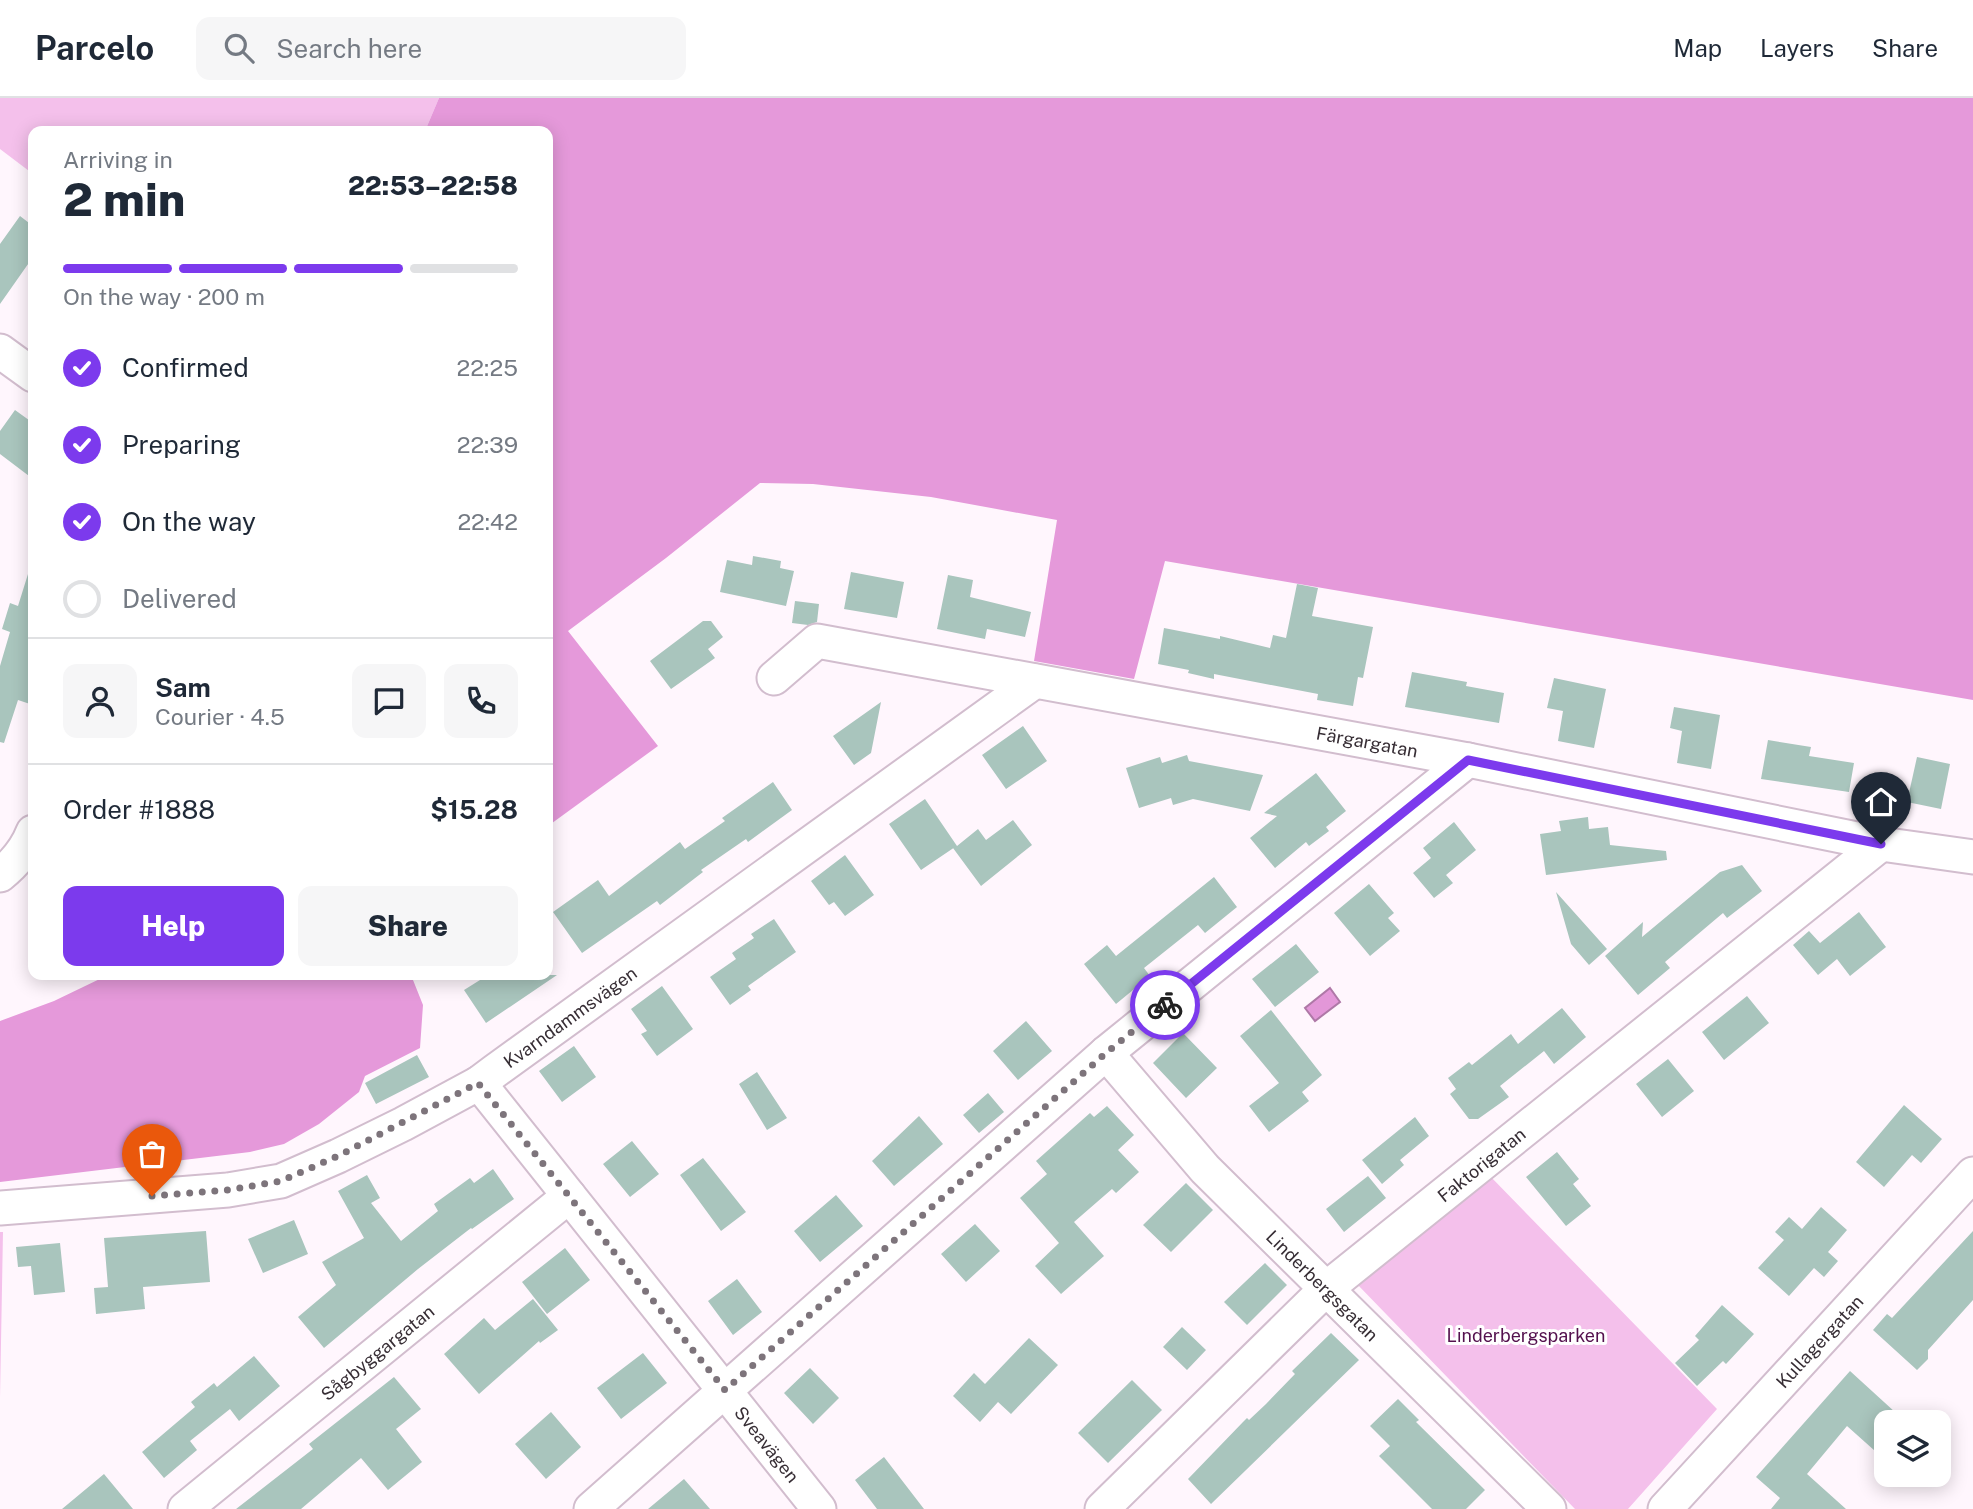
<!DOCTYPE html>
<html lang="en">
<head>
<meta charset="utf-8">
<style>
  body { margin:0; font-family:"Public Sans",sans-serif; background:#f6f6f7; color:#1f2937; height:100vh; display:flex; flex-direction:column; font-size:26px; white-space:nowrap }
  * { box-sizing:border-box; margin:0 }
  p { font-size:23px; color:#747a83 }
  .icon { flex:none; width:38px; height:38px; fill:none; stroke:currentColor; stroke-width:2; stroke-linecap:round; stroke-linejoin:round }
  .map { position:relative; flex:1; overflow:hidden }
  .panel { position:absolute; left:28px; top:28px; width:525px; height:854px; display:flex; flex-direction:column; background:#fff; border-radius:14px; box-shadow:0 4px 18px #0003 }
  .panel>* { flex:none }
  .buttons { position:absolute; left:1874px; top:1312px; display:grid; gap:14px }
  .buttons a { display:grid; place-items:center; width:77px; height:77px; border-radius:14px; background:#fff; box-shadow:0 4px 18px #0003; font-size:35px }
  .pin { position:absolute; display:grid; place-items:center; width:60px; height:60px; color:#fff; margin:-72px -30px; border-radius:50% 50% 50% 0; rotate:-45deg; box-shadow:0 0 7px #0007 }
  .pin .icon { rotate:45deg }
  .courier { position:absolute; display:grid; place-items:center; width:70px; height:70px; margin:-35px; border:5px solid #7c3aed; border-radius:50%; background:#fff; color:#222; box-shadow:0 2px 9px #0007 }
  .summary em { font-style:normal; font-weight:800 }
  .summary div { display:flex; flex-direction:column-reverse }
  .summary { display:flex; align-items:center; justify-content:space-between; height:119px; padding:0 35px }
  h1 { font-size:46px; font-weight:800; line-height:52px }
  .bar { display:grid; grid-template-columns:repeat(4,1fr); gap:10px 7px; align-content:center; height:84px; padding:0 35px }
  .bar i { height:9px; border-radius:5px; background:#e0e1e3 }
  .bar .on { background:#7c3aed }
  .bar p { grid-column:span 4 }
  .line { display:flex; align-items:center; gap:18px; padding:0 35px; border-top:2px solid #e0e1e3 }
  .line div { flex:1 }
  .round { display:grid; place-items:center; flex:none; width:74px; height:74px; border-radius:14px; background:#f6f6f7 }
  ol { padding:0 35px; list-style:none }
  li { display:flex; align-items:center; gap:21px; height:77px }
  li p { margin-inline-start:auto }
  li .icon { padding:7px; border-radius:50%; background:#7c3aed; color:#fff; stroke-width:4 }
  li:last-child { color:#747a83 }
  li i { width:38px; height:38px; border:4px solid #e0e1e3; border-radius:50% }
  .cta { display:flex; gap:14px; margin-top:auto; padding:14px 35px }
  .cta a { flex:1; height:80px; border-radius:14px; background:#7c3aed; color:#fff; font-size:28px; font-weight:800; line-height:80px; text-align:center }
  .cta a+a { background:#f6f6f7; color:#1f2937 }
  header { display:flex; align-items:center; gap:42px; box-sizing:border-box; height:98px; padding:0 35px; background:#fff; border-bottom:2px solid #e0e1e3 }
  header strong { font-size:33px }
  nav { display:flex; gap:38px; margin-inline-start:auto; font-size:24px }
  .search { width:490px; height:63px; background:#f6f6f7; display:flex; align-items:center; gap:18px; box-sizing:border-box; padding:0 24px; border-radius:14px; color:#747a83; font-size:26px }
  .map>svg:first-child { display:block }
</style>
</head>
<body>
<header>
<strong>Parcelo</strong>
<div class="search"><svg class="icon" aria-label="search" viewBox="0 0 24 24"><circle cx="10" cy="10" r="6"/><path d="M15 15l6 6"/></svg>Search here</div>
<nav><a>Map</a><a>Layers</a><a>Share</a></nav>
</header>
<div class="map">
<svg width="1973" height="1411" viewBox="0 0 1973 1411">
  <rect width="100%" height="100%" fill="#fff6fd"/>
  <path fill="#f4c0eb" d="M0,0H439L425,33H33V76L0,51Z
    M1489,1077L1717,1311L1628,1411H1575L1355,1184Z
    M0,1134H3L0,1300Z"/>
  <path fill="#e599da" d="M439,0H1973V602L1165,463L1134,581L1034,563L1057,422L931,399L813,386L760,385L666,460L568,533L658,648L548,728V33H425Z
    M108,877H411L423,907L420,950L365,978L359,994L319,1026L284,1046L250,1054L0,1084V923L54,903Z"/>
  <path fill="#e397d8" stroke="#af78a7" stroke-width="2" d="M1330,890L1340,904L1315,923L1305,910Z"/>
  <path fill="#a9c5bd" d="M20,118L33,128V159L0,206V146Z
    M15,312L33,325V381L0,356V333Z
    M753,458L781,463L780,470L794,473L786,508L720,494L727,462L752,467Z
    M851,474L904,484L897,520L844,511Z
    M28,476L33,477V607L18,602L4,645L0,644V568L10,534L2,531L10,505L18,508Z
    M948,477L973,482L970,499L1031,514L1025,539L987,531L985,541L937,531Z
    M1297,486L1318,490L1312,518L1373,529L1363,580L1358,579L1353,608L1317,602L1318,596L1214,576V581L1188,575L1189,572L1158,566L1164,530L1220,541V538L1270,550L1273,537L1286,540Z
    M795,503L819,506L817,524L808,527L792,525Z
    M703,523H711L723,539L708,551L715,560L671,591L650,563Z
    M1412,574L1467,584L1466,588L1504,595L1499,625L1405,609Z
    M1554,580L1606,591L1594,650L1558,643L1563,613L1547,610Z
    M881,604L871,655L854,667L833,638Z
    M1674,609L1720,617L1711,671L1677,665L1682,633L1670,630Z
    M1023,628L1047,663L1006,691L982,657Z
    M1768,642L1811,649L1809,658L1854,665L1849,694L1761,681Z
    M1187,657L1189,663L1263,677L1250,713L1193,701L1173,707L1171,700L1139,710L1126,670L1160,659L1162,665Z
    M1917,659L1950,666L1941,711L1907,704Z
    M1316,675L1346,713L1326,729L1329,733L1309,748L1306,744L1275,770L1250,740L1277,718L1264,715Z
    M773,684L792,712L748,744L746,741L701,772L703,774L660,807L657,803L582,855L553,814L598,782L609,798L680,744L685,751L725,723L722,720Z
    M925,701L957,748L978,731L986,742L1013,722L1032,747L981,788L953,750L955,749L921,772L889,726Z
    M1588,719L1589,731L1608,729L1610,747L1666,753L1667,762L1546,777L1540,736L1561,733L1559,723Z
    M1454,724L1476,752L1446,777L1453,785L1434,800L1413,775L1431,760L1423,750Z
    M845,757L874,797L845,818L834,804L829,807L811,783Z
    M1742,767L1762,793L1727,820L1723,815L1665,864L1670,870L1638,897L1605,858L1643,824L1642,839L1720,774Z
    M1214,779L1237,809L1205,835L1198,827L1144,870L1150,878L1116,906L1084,866L1107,847L1116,858Z
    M1369,786L1394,815L1388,820L1400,833L1370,858L1334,815Z
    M1556,794L1607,851L1589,867L1571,846Z
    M1859,814L1886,849L1850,878L1837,861L1818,877L1793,847L1809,833L1820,845Z
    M774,821L796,854L748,888L751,892L730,907L710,879L736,861L732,855L754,840L751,836Z
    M1296,846L1319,874L1275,909L1252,881Z
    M488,877H557L486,925L464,892Z
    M662,888L693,931L657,958L641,936L647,933L631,911Z
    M1747,898L1769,925L1724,962L1702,934Z
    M1562,910L1586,939L1554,966L1544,953L1500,988L1509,999L1478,1021H1469L1450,996L1456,991L1448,980L1469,964L1472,967L1511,936L1518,946Z
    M1271,912L1322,977L1302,994L1309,1003L1269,1034L1249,1008L1279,985L1240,938Z
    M1026,923L1052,953L1018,982L993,953Z
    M1183,935L1217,970L1186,1000L1153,965Z
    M574,948L596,979L562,1004L539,973Z
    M417,957L429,979L376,1006L365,985Z
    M1668,961L1694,993L1662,1019L1636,986Z
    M757,974L787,1020L767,1032L739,986Z
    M988,995L1004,1014L979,1035L963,1017Z
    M1904,1007L1942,1041L1921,1065L1912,1057L1884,1089L1856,1064Z
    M1107,1008L1134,1037L1118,1052L1139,1074L1116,1095L1112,1091L1074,1124L1104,1158L1061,1196L1035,1168L1059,1145L1020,1100L1047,1076L1036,1063L1090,1015L1094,1019Z
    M919,1018L943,1046L894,1088L872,1063Z
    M1415,1019L1429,1038L1400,1062L1404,1067L1382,1086L1362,1062Z
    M632,1043L659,1076L630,1099L603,1066Z
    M1557,1054L1579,1081L1573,1086L1591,1108L1566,1128L1526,1079Z
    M703,1060L746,1114L721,1133L680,1077Z
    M493,1071L514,1101L472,1131L471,1130L418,1171L324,1250L298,1219L336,1187L322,1164L364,1140L338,1093L367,1077L380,1100L371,1105L401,1143L438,1113L434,1106L470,1080L474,1085Z
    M1368,1078L1386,1100L1344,1134L1326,1111Z
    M1186,1085L1213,1112L1171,1154L1143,1127Z
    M836,1097L863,1128L820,1164L794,1133Z
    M1821,1109L1847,1132L1828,1154L1838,1163L1824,1179L1814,1170L1789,1198L1758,1170L1784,1142L1775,1134L1789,1119L1802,1131Z
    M294,1122L308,1156L263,1175L248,1141Z
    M975,1126L1000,1153L966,1184L941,1156Z
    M206,1133L210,1184L143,1189L145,1211L96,1216L94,1190L108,1189L104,1140Z
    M1973,1133V1202L1928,1252V1261L1917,1272L1873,1232L1887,1216L1892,1220Z
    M60,1145L65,1194L34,1197L31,1168L18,1169L16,1149Z
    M565,1150L590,1182L547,1216L522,1184Z
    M1265,1165L1287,1187L1247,1227L1224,1204Z
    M737,1181L762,1214L733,1237L708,1203Z
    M533,1201L558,1232L540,1245L539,1243L479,1296L444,1256L484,1220L495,1232Z
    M1722,1207L1754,1236L1726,1266L1723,1263L1697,1288L1675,1265L1699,1242L1695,1238Z
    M1182,1229L1206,1252L1187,1272L1163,1249Z
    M1331,1235L1359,1262L1211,1406L1188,1381L1243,1324L1247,1320L1249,1322L1266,1306L1295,1276L1292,1273Z
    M1029,1240L1058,1267L1011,1316L998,1304L980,1324L953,1298L974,1275L985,1286Z
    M643,1255L667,1285L621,1321L597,1290Z
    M254,1258L280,1288L239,1323L230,1311L190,1343L197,1352L164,1380L142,1354L195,1309L191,1304L214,1285L217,1289Z
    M810,1270L839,1300L813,1326L784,1295Z
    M1850,1273L1907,1325H1886V1340L1875,1353L1847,1328L1807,1376L1846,1411H1771L1780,1400L1756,1379Z
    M394,1279L421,1311L396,1331L422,1364L388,1392L361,1360L301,1411H236L313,1351L309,1346Z
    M1132,1282L1162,1312L1108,1365L1078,1335Z
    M1398,1301L1419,1322L1416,1324L1485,1392L1466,1411H1432L1379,1358L1390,1348L1370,1328Z
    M551,1314L581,1349L546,1381L515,1346Z
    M884,1359L924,1411H877L855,1382Z
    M104,1376L133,1411H62Z
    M684,1381L710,1411H648Z"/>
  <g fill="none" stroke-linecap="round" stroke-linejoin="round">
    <defs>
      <g id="minor">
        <path d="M0,253L33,277"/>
        <path id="s1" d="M774,580L817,543L1468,662L1881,746L1973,759"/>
        <path d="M0,777C15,765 26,752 33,734"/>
        <path id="s2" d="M1106,955L1205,1071L1549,1411"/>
        <path id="s3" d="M479,985L819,1411"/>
        <path id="s4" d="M0,1110L228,1092L281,1083L338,1058L403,1026L479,985L495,973L1035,583"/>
        <path id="s5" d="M185,1411L569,1098"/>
        <path d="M591,1411L1106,955L1468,662"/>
        <path id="s6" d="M1102,1411L1327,1190L1881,746"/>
        <path id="s7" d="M1665,1411L1973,1076"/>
      </g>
    </defs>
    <use href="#minor" stroke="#d2bdce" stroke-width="37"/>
    <use href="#minor" stroke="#fff" stroke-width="33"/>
  </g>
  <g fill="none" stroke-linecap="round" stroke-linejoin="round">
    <path stroke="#7d747b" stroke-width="7" stroke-dasharray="0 12.6" d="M152,1098L228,1092L281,1083L338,1058L478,985L725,1292L1106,955L1165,907"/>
    <path stroke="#7c3aed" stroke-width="9" d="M1165,907L1468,662L1881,746"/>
  </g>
  <g text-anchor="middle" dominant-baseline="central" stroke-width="6" stroke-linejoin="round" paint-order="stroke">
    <g font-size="18" fill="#372e35" stroke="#fff">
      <text stroke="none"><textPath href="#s1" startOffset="616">Färgargatan</textPath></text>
      <text stroke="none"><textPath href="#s4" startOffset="616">Kvarndammsvägen</textPath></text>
      <text stroke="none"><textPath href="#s6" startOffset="513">Faktorigatan</textPath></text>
      <text stroke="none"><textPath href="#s2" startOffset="318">Linderbergsgatan</textPath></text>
      <text stroke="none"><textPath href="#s7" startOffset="228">Kullagergatan</textPath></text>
      <text stroke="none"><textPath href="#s5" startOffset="248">Sågbyggargatan</textPath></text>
      <text stroke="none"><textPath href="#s3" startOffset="462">Sveavägen</textPath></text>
    </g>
    <g font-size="18" fill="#54114e" stroke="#fff">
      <text x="1526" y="1237">Linderbergsparken</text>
    </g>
  </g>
</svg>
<div class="buttons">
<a><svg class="icon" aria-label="layers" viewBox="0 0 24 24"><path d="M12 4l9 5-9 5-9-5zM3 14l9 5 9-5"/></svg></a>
</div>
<div class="pin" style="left:152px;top:1098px;background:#ea580c"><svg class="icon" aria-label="bag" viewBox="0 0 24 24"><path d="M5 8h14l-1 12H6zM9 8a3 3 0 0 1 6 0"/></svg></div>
<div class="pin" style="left:1881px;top:746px;background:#1f2937"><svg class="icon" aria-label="home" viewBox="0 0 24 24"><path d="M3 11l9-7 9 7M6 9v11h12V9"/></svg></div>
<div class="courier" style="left:1165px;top:907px"><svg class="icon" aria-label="bike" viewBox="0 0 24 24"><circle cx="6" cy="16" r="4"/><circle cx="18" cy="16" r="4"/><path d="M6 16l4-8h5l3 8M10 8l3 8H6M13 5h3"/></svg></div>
<section class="panel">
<div class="summary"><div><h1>2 min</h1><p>Arriving in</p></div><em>22:53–22:58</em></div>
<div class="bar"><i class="on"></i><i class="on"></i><i class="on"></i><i></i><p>On the way · 200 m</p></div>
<ol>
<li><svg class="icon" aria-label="check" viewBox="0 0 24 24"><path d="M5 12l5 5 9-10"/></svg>Confirmed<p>22:25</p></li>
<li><svg class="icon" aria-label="check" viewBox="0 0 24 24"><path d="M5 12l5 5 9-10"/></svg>Preparing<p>22:39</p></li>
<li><svg class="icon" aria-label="check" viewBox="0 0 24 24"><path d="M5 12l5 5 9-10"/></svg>On the way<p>22:42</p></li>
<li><i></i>Delivered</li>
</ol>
<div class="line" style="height:126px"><a class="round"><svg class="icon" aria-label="person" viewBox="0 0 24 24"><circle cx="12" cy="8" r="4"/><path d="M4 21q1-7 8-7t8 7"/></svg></a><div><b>Sam</b><p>Courier · 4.5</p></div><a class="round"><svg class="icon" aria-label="chat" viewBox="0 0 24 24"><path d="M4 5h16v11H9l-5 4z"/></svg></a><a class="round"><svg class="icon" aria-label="phone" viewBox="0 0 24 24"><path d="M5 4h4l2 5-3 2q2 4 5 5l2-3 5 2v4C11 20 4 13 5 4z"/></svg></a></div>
<div class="line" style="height:91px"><div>Order #1888</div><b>$15.28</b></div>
<div class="cta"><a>Help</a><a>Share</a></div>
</section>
</div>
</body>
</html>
